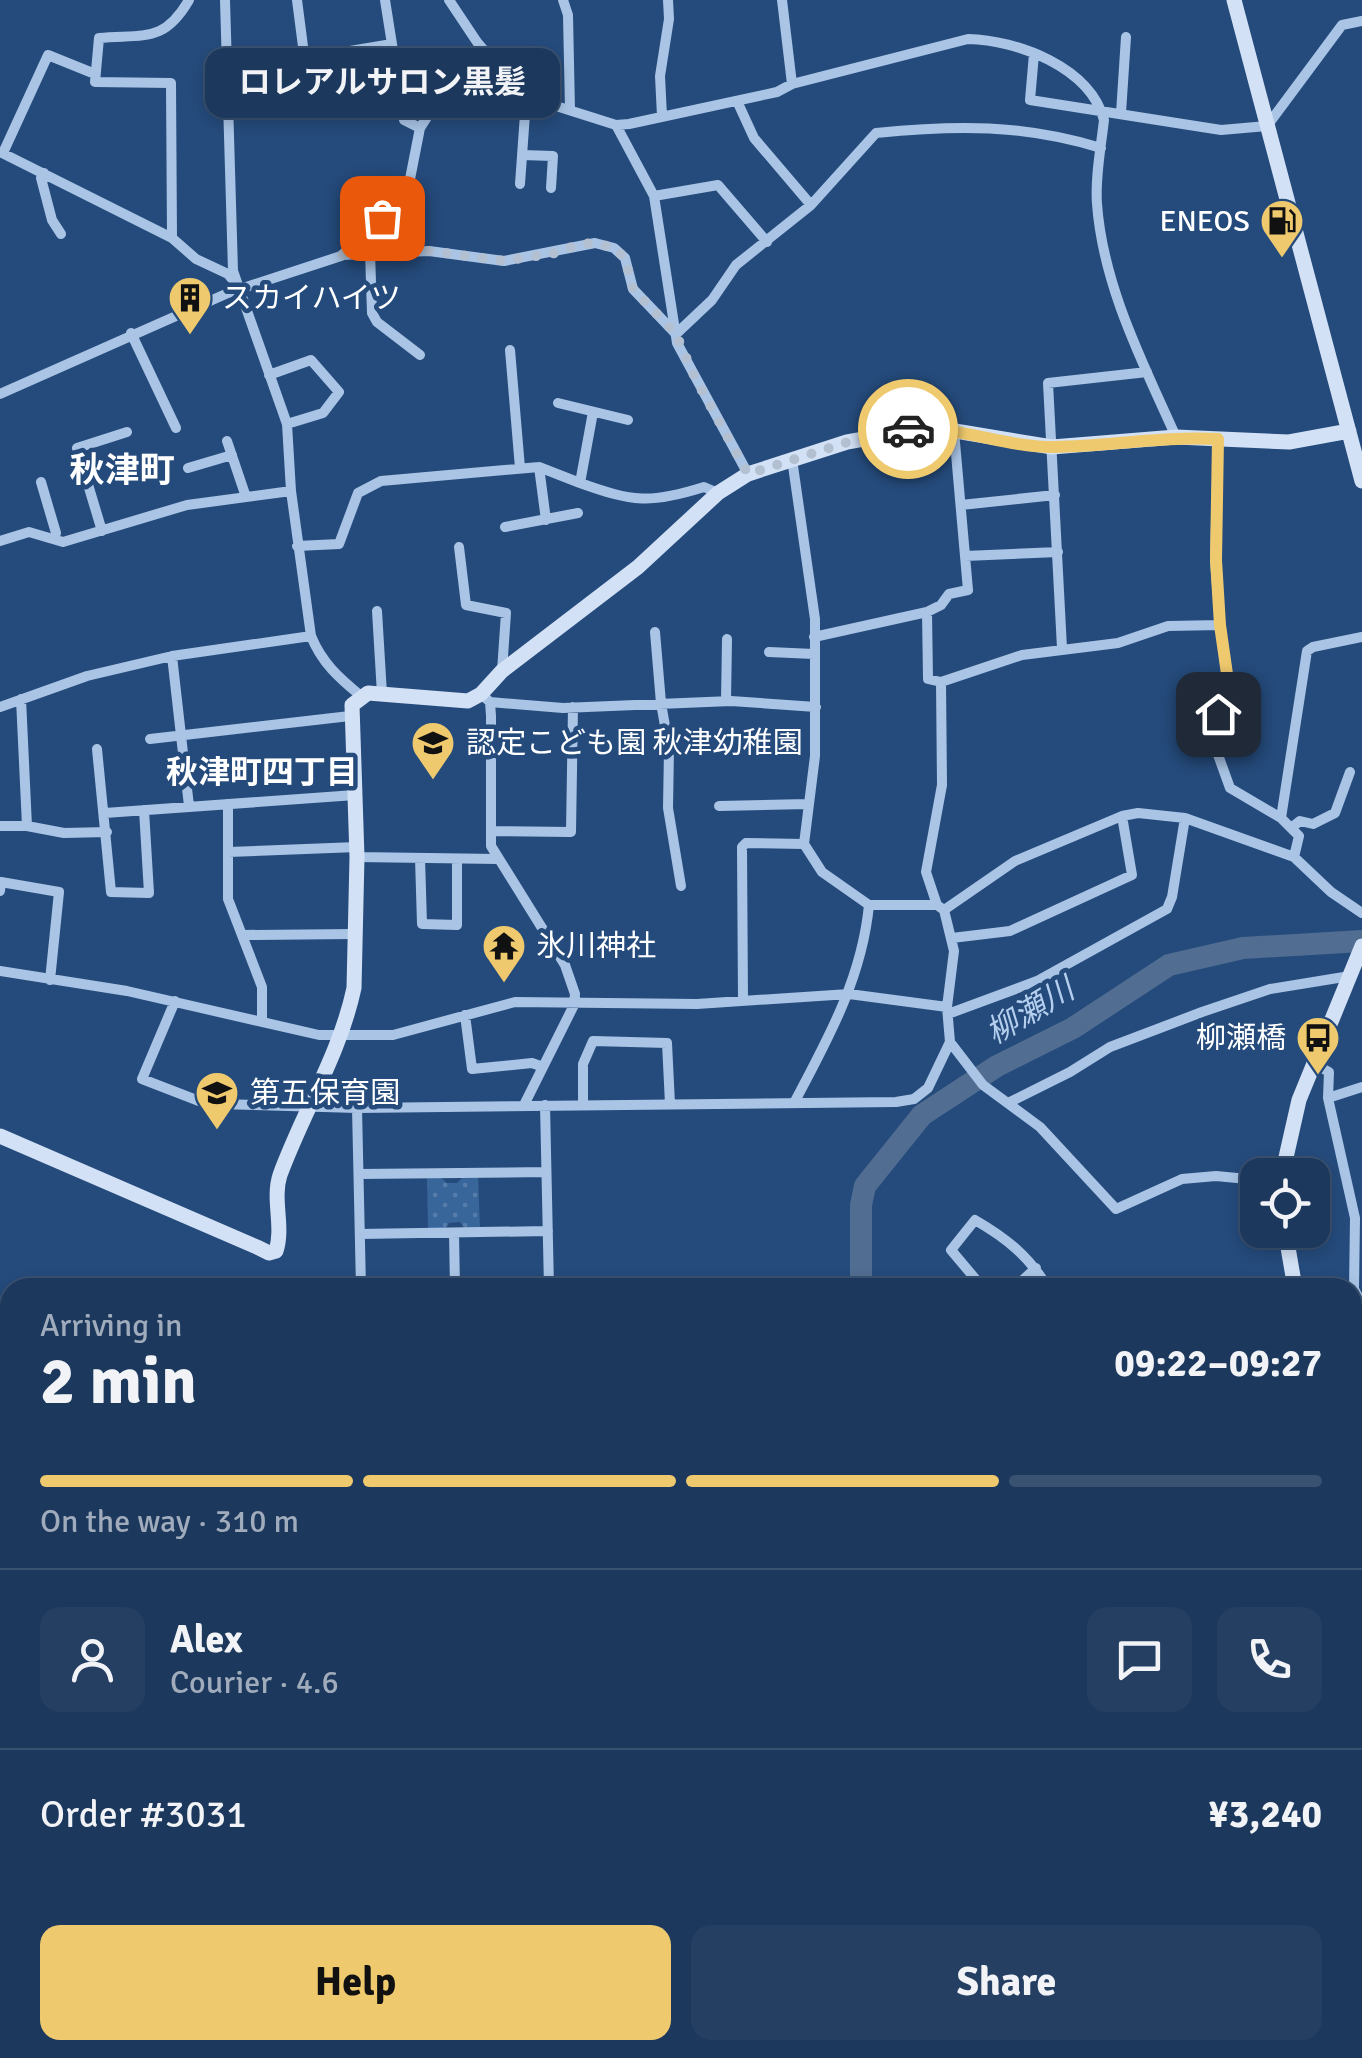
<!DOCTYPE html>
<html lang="en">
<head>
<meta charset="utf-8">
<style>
  body { margin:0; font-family:Signika,"Noto Sans JP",sans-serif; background:#253f63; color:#f1f3f6; height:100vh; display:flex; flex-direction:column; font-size:38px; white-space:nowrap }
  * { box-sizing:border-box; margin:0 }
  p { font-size:32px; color:#a0acbc }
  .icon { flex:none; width:55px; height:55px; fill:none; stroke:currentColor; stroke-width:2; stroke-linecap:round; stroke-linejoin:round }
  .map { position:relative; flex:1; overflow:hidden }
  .panel { position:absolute; left:0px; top:1278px; width:1362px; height:782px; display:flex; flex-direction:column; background:#1c385d; border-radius:30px 30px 0 0; box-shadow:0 5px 15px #0003,0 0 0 2px #3a5272 }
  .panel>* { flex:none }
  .buttons { position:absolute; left:1240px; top:1158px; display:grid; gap:20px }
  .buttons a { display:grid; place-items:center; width:90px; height:90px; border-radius:20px; background:#1c385d; box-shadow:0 5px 15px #0003,0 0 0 2px #3a5272; font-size:50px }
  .pin { position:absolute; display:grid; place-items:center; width:85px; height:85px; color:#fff; margin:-42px; border-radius:20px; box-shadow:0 5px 15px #0006 }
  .courier { position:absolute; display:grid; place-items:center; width:100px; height:100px; margin:-50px; border:8px solid #efc96d; border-radius:50%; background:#fff; color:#222; box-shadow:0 2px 12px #0007 }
  .bubble { position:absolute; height:70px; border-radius:20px; background:#1c385d; box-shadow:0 5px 15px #0003,0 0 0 2px #3a5272; font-size:32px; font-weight:700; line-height:70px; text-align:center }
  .summary em { font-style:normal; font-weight:700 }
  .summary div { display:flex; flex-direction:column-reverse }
  .summary { display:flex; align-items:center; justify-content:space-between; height:170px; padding:0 40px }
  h1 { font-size:65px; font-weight:700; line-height:75px }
  .bar { display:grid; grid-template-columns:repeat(4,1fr); gap:15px 10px; align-content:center; height:120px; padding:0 40px }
  .bar i { height:12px; border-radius:8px; background:#3a5272 }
  .bar .selected { background:#efc96d }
  .bar p { grid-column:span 4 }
  .line { display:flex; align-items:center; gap:25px; padding:0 40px; border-top:2px solid #3a5272 }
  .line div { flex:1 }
  .round { display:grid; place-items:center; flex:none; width:105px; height:105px; border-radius:20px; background:#253f63 }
  .action { display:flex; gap:20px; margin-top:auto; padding:20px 40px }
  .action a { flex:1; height:115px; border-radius:20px; background:#efc96d; color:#111; font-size:40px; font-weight:700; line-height:115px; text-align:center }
  .action a+a { background:#253f63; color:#f1f3f6 }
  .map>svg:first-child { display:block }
</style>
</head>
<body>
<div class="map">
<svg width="1362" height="2058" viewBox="0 0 1362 2058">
  <defs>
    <pattern id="grass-dots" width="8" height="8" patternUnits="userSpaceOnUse" patternTransform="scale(2.5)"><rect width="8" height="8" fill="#38659a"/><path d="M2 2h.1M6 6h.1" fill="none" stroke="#567ca9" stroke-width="1.8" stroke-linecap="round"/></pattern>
    <pattern id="forest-crowns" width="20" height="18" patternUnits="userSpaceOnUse" patternTransform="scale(2.5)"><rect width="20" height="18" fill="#38659a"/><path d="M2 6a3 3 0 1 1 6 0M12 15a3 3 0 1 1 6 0" fill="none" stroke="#567ca9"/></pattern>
    <pattern id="water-ripples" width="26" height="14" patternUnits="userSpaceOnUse" patternTransform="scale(2.5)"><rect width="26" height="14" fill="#516d91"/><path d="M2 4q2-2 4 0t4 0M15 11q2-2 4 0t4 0" fill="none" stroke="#6b83a2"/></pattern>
  </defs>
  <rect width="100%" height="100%" fill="#254b7c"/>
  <path fill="url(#grass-dots)" d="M478,1177L480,1228L465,1229L460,1222L449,1223L445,1229H428L427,1178H441L447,1183H457L462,1178Z"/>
  <path fill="url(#forest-crowns)" d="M10,1909V2036L0,2039V1916Z"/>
  <path fill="url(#water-ripples)" stroke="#9dbfe6" stroke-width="2.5" d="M0,1653H10V1755H0Z"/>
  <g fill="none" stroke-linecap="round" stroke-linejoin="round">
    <path stroke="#516d91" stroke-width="22" d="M861,1288V1205L865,1186L922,1115L997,1066L1073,1028L1169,965L1243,948L1362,941
      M0,1420L10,1428"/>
    <path stroke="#a9c4e5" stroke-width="10" d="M225,0L233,271L287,424L291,491L311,636C322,663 339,678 361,696
      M297,0L308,85
      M385,0L404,120L420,128
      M449,0L477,42L526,100L520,184
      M563,0L568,15L570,110
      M782,0L792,84
      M1034,54L1030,100L1221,130L1267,126L1342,25L1362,21
      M228,65L272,64L392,44
      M737,101L754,138L811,205
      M1121,113L1126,37
      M662,116L660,76L669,19L668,0
      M616,125L654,196L677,343L748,474
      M0,152L172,238L196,259L228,274L233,280
      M3,153L48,55L95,74
      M522,155L553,156L551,188
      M44,173L41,178L52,220L61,234
      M654,196L718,185L767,242
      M172,238L171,83L95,82L99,38C145,34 164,43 189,0
      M370,252L372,313L377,322L420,355
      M343,255L429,251L504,261L595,243L614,248L625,258L633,289L676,334
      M131,333L176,428
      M676,334L712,300L736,265L811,205L876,133C956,125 1023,124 1101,148
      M510,350L520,468
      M269,375L311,360L339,392L323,413L287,424
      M0,394L228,293L341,256L382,218L409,184L420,128L431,111L442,106L534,99L616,125L629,124L777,92L792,84L968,39C1017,40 1090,67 1104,120C1101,147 1095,177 1097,204C1103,286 1143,363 1176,437
      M558,403L628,420
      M593,412L580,483C633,502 650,504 704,487L718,493
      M954,431L968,590L949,594L941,605L927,612L928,679L941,682L1022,655L1118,643L1168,626L1220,625
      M1218,439L1215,560L1220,625L1227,674L1215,730L1217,752L1230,788L1281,818L1299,836L1294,857
      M227,441L246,497
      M792,459L815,619V756L804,844L822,872L869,905H937
      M539,467L546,520
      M188,468L232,455
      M41,482L56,533L54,539
      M961,505L1055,495
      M505,527L578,513
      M102,531L77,448L127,432
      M0,541L29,532L63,542L187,505L291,491
      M297,546L339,544L358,493L381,481L539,467L580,483
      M459,547L466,605L506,613L502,671
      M965,556L1058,552
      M377,611L382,694
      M655,632L661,703L669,749L668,808L681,886
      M814,637L927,612
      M1062,648L1048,383L1147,372
      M769,652L814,654
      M172,656L189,806
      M481,694L490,702L491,716V846L565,965L575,994L574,1005L524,1105
      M21,699L27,826
      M726,701L727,639
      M490,702L563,708L731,701L816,707
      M0,707L87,676L172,656L311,636
      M150,739L350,716
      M97,749L111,892L149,893L144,810
      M228,804V899L262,987V1022
      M719,806L807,804
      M105,813L355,795
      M1281,818L1307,651L1313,647L1362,637
      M0,826H27L64,833L107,832
      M1291,828L1300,821L1313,824L1335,813L1350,772
      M491,831L571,832L573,707
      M228,852L357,847
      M357,857L498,859
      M420,858L422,924L457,925V859
      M0,891L1,882L59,892L50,980
      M944,910L1015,861L1122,816L1138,813L1185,818L1294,857L1331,892L1362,913
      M242,935L354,934
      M952,938L1010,931L1132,875L1122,816
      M0,971L127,991L319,1035H393L515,1002L697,1004L849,994L947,1007
      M175,1001L142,1079L199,1101L217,1104L357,1108L896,1102L914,1099L928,1088L950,1042L947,1007L954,951L944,910L937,905L926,872L942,785L941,682
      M743,1001L742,847L746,843L804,844
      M948,1014L1037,981L1167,909L1172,897L1185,818
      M465,1015L472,1069L532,1063L543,1067
      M950,1042L983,1085L1040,1127L1116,1209L1182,1179L1216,1176L1258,1180
      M1313,1063L1329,1072L1328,1098
      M1362,1087L1328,1098L1355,1218L1354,1289L1362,1304
      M794,1103C828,1039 862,978 869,905
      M1008,1103L1070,1072L1110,1047L1202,1012L1270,989L1350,976
      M583,1104V1064L593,1041L667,1043L670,1104
      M545,1105L549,1288
      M357,1108L361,1288
      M359,1174L546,1172
      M454,1233L455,1288
      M360,1234L548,1231
      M905,1286L906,1288
      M983,1288L951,1250L975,1220C1006,1238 1029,1256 1048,1288
      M1014,1288L1036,1268
      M1352,1412L1362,1410
      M0,1536L10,1542
      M0,1592L10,1569
      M0,1636H10
      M0,1771L10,1772
      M1352,1865L1362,1868
      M0,1903L10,1897
      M22,2050L23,2058
      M702,2050L704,2058
      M986,2050L987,2058
      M1249,2050L1251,2058
      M330,2058L332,2050
      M404,2058L408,2050
      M483,2058L488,2050
      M684,2058L687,2050
      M1212,2058L1225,2050"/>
    <path stroke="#d2e1f5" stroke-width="15" d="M1234,0L1362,481
      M0,1136L259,1248L269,1253L276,1251C284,1227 272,1199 280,1175C303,1112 340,1054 354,988L357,857L352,705L368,693L468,701L481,694L502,671L638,567L718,493L748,474L847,442L931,427L1052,447L1176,437L1289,442L1349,431
      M1282,1175L1299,1100L1362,946
      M1285,1230L1295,1288
      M1352,1691L1362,1753
      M1352,1958L1362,1925
      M1324,2058L1326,2050"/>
  </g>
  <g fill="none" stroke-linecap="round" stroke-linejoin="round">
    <path stroke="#b3c0d1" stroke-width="10" stroke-dasharray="0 18" d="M382,218L341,256L429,251L504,261L556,253L580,244L596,243L614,248L625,258L633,289L676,334L696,380L748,474L848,442L908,429"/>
    <path stroke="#efc96d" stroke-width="12" d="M908,429C958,425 1006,448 1055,447C1110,446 1163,436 1218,439L1216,560L1220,625L1227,674L1218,714"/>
  </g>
  <defs>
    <symbol id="fuel-pin" viewBox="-11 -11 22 30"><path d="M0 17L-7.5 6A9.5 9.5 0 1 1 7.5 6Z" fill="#efc96d" stroke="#254b7c"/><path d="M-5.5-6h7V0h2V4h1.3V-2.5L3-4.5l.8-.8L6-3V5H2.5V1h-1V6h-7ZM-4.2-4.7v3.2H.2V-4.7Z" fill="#111"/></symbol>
    <symbol id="building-pin" viewBox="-11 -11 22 30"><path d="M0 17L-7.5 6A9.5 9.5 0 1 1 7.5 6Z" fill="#efc96d" stroke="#254b7c"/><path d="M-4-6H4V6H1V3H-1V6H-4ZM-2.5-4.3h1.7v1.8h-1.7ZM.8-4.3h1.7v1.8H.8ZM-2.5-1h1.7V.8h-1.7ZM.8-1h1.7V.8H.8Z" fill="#111"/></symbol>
    <symbol id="school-pin" viewBox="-11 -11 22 30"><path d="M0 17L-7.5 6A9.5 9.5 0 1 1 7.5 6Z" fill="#efc96d" stroke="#254b7c"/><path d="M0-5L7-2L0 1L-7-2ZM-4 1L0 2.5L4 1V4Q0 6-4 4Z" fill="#111"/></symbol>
    <symbol id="temple-pin" viewBox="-11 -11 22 30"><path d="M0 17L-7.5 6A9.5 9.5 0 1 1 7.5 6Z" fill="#efc96d" stroke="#254b7c"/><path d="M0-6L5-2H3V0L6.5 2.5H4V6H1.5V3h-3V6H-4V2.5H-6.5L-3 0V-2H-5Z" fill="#111"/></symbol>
    <symbol id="bus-pin" viewBox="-11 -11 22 30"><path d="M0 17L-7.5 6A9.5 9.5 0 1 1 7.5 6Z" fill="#efc96d" stroke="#254b7c"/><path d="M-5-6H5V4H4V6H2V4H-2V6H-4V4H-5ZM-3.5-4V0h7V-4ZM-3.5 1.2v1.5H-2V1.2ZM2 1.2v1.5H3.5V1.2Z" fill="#111"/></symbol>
  </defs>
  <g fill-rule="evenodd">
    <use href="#fuel-pin" x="1257" y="196" width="50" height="68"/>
    <use href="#building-pin" x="165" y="273" width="50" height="68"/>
    <use href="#school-pin" x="408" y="718" width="50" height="68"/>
    <use href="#temple-pin" x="479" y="921" width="50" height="68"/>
    <use href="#bus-pin" x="1293" y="1013" width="50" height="68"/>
    <use href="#school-pin" x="192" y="1068" width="50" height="68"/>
  </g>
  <g text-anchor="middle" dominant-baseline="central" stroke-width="9" stroke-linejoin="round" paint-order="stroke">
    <g font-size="30" fill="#fff" stroke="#254b7c" text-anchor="start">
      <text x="1250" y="221" text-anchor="end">ENEOS</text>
      <text x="222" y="298">スカイハイツ</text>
      <text x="466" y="743">認定こども園 秋津幼稚園</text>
      <text x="536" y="946">氷川神社</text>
      <text x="1286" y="1038" text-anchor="end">柳瀬橋</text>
      <text x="250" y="1093">第五保育園</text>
    </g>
    <g font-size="32" font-weight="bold" fill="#fff" stroke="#254b7c">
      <text x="262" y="772">秋津町四丁目</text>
    </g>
    <g font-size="32" font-style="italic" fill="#b4ceed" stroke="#254b7c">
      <text transform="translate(1030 1011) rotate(-31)">柳瀬川</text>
    </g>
    <g font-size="35" font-weight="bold" fill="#fff" stroke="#254b7c">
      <text x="122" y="470">秋津町</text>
    </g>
  </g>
</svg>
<div class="buttons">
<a><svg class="icon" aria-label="locate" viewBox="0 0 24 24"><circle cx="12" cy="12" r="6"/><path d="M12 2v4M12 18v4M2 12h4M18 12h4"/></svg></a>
</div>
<div class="pin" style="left:382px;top:218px;background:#ea580c"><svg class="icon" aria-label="bag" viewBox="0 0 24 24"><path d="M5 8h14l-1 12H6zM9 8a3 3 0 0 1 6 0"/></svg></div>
<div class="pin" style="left:1218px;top:714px;background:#1f2937"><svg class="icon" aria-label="home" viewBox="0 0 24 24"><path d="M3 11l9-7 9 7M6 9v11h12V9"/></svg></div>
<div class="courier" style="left:908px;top:429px"><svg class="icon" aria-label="car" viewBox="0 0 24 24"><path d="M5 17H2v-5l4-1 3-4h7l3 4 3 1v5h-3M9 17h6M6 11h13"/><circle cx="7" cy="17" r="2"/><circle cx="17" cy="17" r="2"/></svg></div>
<div class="bubble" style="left:205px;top:48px;width:355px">ロレアルサロン黒髪</div>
<section class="panel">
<div class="summary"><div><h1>2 min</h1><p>Arriving in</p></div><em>09:22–09:27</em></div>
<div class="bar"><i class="selected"></i><i class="selected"></i><i class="selected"></i><i></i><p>On the way · 310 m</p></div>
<div class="line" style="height:180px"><a class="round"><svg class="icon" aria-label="person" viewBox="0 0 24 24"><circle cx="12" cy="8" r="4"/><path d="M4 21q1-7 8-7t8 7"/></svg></a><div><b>Alex</b><p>Courier · 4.6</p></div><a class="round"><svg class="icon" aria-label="chat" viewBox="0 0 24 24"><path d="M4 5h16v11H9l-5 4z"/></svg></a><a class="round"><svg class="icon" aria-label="phone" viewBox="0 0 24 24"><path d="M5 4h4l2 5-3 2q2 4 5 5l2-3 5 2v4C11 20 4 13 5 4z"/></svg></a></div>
<div class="line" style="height:130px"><div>Order #3031</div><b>¥3,240</b></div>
<div class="action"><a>Help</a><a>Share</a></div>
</section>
</div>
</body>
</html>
